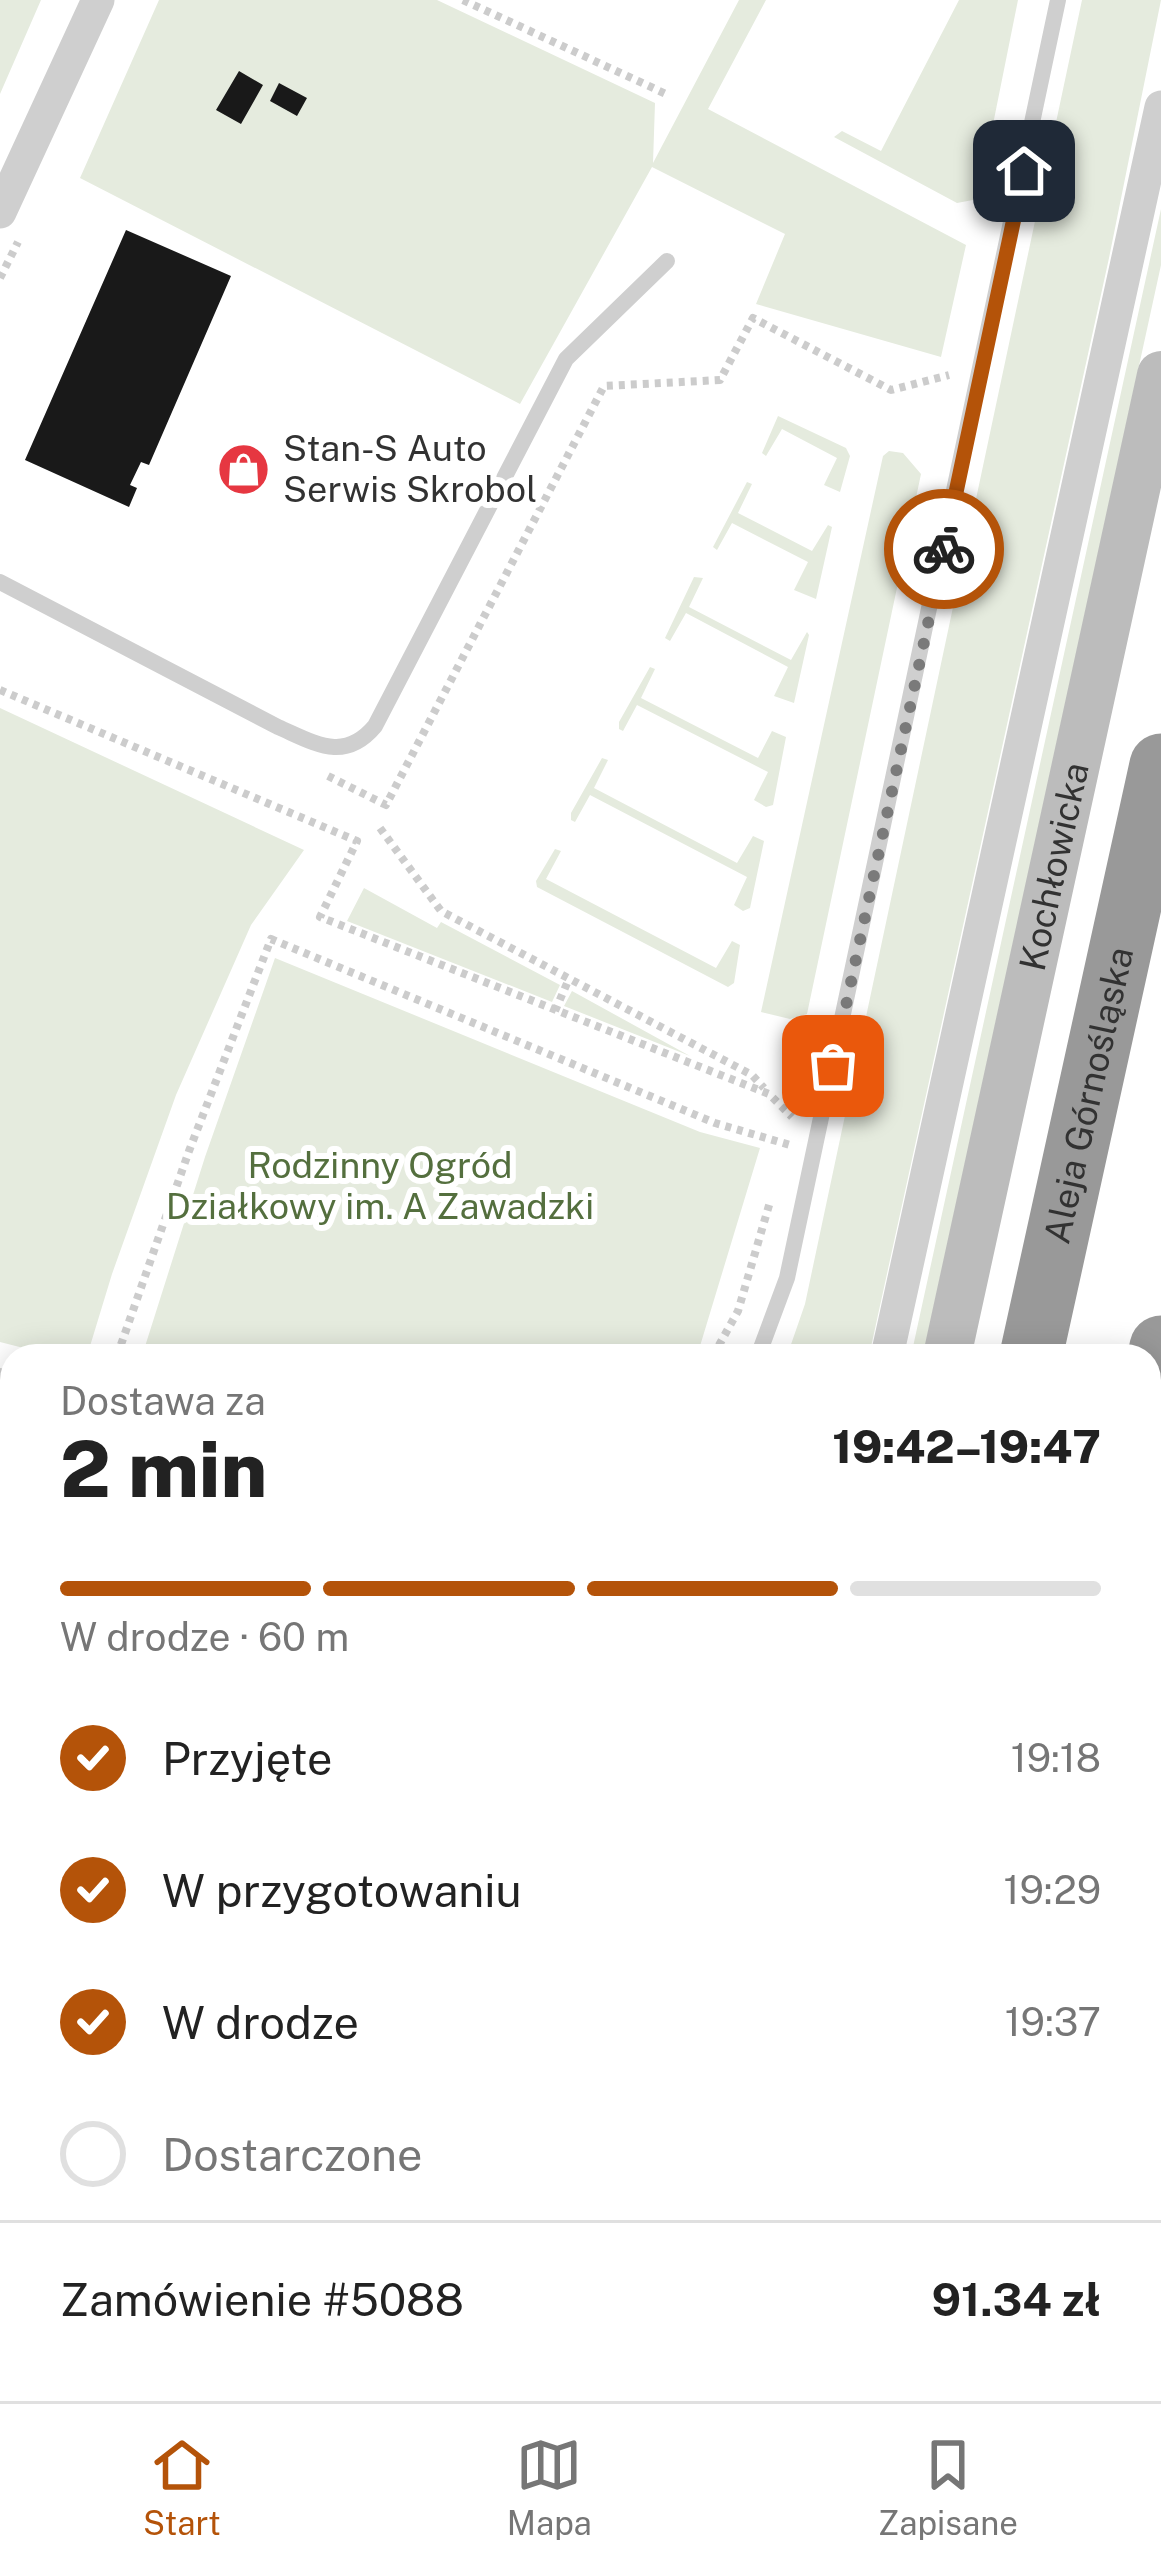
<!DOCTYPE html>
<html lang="pl">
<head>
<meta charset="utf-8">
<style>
  body { margin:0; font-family:"Public Sans",sans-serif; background:#f6f6f6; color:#222; height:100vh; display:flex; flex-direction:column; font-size:45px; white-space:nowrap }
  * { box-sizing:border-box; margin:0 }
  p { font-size:39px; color:#767676 }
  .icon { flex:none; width:66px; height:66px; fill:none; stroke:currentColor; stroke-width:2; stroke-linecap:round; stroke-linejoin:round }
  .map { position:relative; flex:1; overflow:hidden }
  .side { position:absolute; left:0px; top:1344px; width:1161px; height:1059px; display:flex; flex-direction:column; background:#fff; border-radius:36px 36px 0 0; box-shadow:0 6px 30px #0003 }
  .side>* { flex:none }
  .pin { position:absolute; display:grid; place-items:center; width:102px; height:102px; color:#fff; margin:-51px; border-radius:24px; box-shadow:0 6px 18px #0006 }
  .courier { position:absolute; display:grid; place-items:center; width:120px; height:120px; margin:-60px; border:9px solid #b45309; border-radius:50%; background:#fff; color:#222; box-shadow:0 3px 15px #0007 }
  .summary em { font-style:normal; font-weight:800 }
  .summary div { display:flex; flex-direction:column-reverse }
  .summary { display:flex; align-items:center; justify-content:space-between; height:204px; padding:0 60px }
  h1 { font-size:78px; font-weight:800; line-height:90px }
  .bar { display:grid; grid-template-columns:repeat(4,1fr); gap:18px 12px; align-content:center; height:144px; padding:0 60px }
  .bar i { height:15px; border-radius:9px; background:#e0e0e0 }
  .bar .active { background:#b45309 }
  .bar p { grid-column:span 4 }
  .line { display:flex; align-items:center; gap:30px; padding:0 60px; border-top:3px solid #e0e0e0 }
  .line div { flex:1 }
  ol { padding:0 60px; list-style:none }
  li { display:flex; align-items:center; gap:36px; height:132px }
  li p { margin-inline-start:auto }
  li .icon { padding:12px; border-radius:50%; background:#b45309; color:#fff; stroke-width:4 }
  li:last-child { color:#767676 }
  li i { width:66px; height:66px; border:6px solid #e0e0e0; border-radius:50% }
  .tabs { display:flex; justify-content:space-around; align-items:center; height:168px; border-top:3px solid #e0e0e0; background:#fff; font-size:33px; color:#767676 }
  .tabs a { display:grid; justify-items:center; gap:6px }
  .tabs .active { color:#b45309 }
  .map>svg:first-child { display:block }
</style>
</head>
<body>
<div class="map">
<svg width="1161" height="2401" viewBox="0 0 1161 2401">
  <rect width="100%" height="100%" fill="#fff"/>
  <path fill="#e5ebde" d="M0,0H41L0,94Z
    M159,0H437L655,103L653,163L739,0H766L708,109L966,245L941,357L756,304L785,234L652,167L520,404L80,178Z
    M959,0H1018L978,199L957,203L834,137L842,131L881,151Z
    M1082,0H1161L1109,258L869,1356H787L805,1304Z
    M1161,209V265L1137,375L923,1356H911Z
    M778,416L846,448L850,456L840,492L824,485L837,458L782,429L766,456L762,453Z
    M889,451L903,453L921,474L807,1014L790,1019L761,1012L883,456Z
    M747,482L752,484L738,513L812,551L828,525L832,527L816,599L794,590L808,562L732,523L717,550L713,547Z
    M694,577L703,578L689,607L791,660L807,632L809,635L794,703L774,696L788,667L686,613L670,641L665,638Z
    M650,667L655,669L641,698L758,758L772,731L786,737L773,805L766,807L754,800L768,772L637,705L623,731L619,729V722Z
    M0,708L304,850L251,925L176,1095L112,1274L87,1356H55L0,1342Z
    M602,758L608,760L594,788L737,863L753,836L764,841L750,908L743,911L734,905L747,877L590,795L575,822L571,820V813Z
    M555,849L561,851L546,879L716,968L732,941L740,945L734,983L728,987L537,887L536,881Z
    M364,888L437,928L441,922L560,985L552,1002L347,921Z
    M275,958L700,1132L760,1148L697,1356H142L205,1157Z
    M572,991L690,1056L564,1006Z
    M0,1406L12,1410V2391H647L645,2401H0Z
    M1161,1844V2046L1149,2090V1900Z
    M1161,2202V2401H1143L1139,2391H1149V2265Z"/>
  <path fill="#191919" d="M239,71L263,85L241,124L216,110Z
    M279,83L307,98L297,116L270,101Z
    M126,230L231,276L149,465L141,462L130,485L137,488L129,507L25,460Z"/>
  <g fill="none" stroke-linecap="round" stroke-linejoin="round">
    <path stroke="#ccc" stroke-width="8" stroke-dasharray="6 6" stroke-linecap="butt" d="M463,0L666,94
      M0,278L18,242
      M0,690L357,841L320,917L769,1094L792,1117
      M328,776L386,805L604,386L720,380L753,318L891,390L949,375
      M380,828L441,911L752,1075L764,1088
      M555,1011L568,981
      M117,1356L189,1151L271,939L715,1123L790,1145
      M713,1356L738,1311L770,1202"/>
    <path stroke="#cfcfcf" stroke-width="16" d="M0,582L278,727C315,743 344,763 375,726L566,359L667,261
      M758,1356L787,1278L1058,0
      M0,1376L12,1380
      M1149,2184L1161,2121
      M1108,2401L1110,2391"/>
    <path stroke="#cfcfcf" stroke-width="33" d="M0,212L98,0
      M887,1356L1161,107
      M666,2401L667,2391"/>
    <g stroke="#bcbcbc" stroke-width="48">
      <path id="s1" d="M947,1356L1161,375"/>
      <path d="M1149,1791L1161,1736"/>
      <path d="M715,2401L717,2391"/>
      <path d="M1016,2401L1018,2391"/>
    </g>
    <g stroke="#999" stroke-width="63">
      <path id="s2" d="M1031,1356L1161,765"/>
      <path d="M1149,1402L1161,1347"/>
      <path d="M802,2401L804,2391"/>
      <path d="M931,2401L933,2391"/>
    </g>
  </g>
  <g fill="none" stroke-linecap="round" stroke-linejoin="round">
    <path stroke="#7a7a7a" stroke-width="12" stroke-dasharray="0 21.6" d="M833,1066L944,549"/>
    <path stroke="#b45309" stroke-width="15" d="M944,549L1024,171"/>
  </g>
  <defs>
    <symbol id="shop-disc" viewBox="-11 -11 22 22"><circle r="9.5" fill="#e63741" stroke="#fff"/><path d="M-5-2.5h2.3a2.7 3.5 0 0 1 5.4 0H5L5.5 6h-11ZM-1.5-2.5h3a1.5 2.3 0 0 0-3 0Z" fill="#fff"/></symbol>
  </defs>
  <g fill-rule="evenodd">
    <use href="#shop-disc" x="214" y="440" width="59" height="59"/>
  </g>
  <g text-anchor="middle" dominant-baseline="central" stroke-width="12" stroke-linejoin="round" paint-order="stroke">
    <g font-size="36" fill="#323232" stroke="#fff" text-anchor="start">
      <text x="283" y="448">Stan-S Auto<tspan x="283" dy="41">Serwis Skrobol</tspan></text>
    </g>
    <g font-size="36" fill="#323232" stroke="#fff">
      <text stroke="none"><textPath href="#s1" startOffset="501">Kochłowicka</textPath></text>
      <text stroke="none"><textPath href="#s2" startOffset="267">Aleja Górnośląska</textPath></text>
    </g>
    <g font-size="36" fill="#546f3e" stroke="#fff">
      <text x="380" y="1165">Rodzinny Ogród<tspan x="380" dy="41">Działkowy im. A Zawadzki</tspan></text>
    </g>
  </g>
</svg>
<div class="pin" style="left:833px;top:1066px;background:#ea580c"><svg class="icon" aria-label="bag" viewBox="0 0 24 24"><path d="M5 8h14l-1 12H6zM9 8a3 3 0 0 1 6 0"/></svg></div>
<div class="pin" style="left:1024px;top:171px;background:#1f2937"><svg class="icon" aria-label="home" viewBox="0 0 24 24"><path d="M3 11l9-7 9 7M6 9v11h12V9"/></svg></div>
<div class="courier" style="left:944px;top:549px"><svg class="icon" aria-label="bike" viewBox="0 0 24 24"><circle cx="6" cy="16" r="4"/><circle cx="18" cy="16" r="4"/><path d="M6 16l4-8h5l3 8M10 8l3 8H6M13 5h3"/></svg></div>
<section class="side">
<div class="summary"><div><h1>2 min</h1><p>Dostawa za</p></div><em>19:42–19:47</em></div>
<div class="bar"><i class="active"></i><i class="active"></i><i class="active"></i><i></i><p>W drodze · 60 m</p></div>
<ol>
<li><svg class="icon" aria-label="check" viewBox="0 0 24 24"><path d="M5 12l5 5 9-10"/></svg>Przyjęte<p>19:18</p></li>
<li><svg class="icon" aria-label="check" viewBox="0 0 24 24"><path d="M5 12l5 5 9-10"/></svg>W przygotowaniu<p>19:29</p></li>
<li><svg class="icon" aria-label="check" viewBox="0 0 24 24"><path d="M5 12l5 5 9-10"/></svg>W drodze<p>19:37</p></li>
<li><i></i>Dostarczone</li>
</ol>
<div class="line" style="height:156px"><div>Zamówienie #5088</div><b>91.34 zł</b></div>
</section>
</div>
<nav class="tabs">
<a class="active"><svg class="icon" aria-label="home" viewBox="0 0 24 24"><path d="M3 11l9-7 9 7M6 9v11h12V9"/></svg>Start</a>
<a><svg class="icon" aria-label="map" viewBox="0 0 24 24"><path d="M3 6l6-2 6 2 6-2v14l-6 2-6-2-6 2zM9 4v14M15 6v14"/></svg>Mapa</a>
<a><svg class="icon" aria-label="saved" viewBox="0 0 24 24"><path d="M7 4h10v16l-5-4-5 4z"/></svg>Zapisane</a>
</nav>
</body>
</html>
